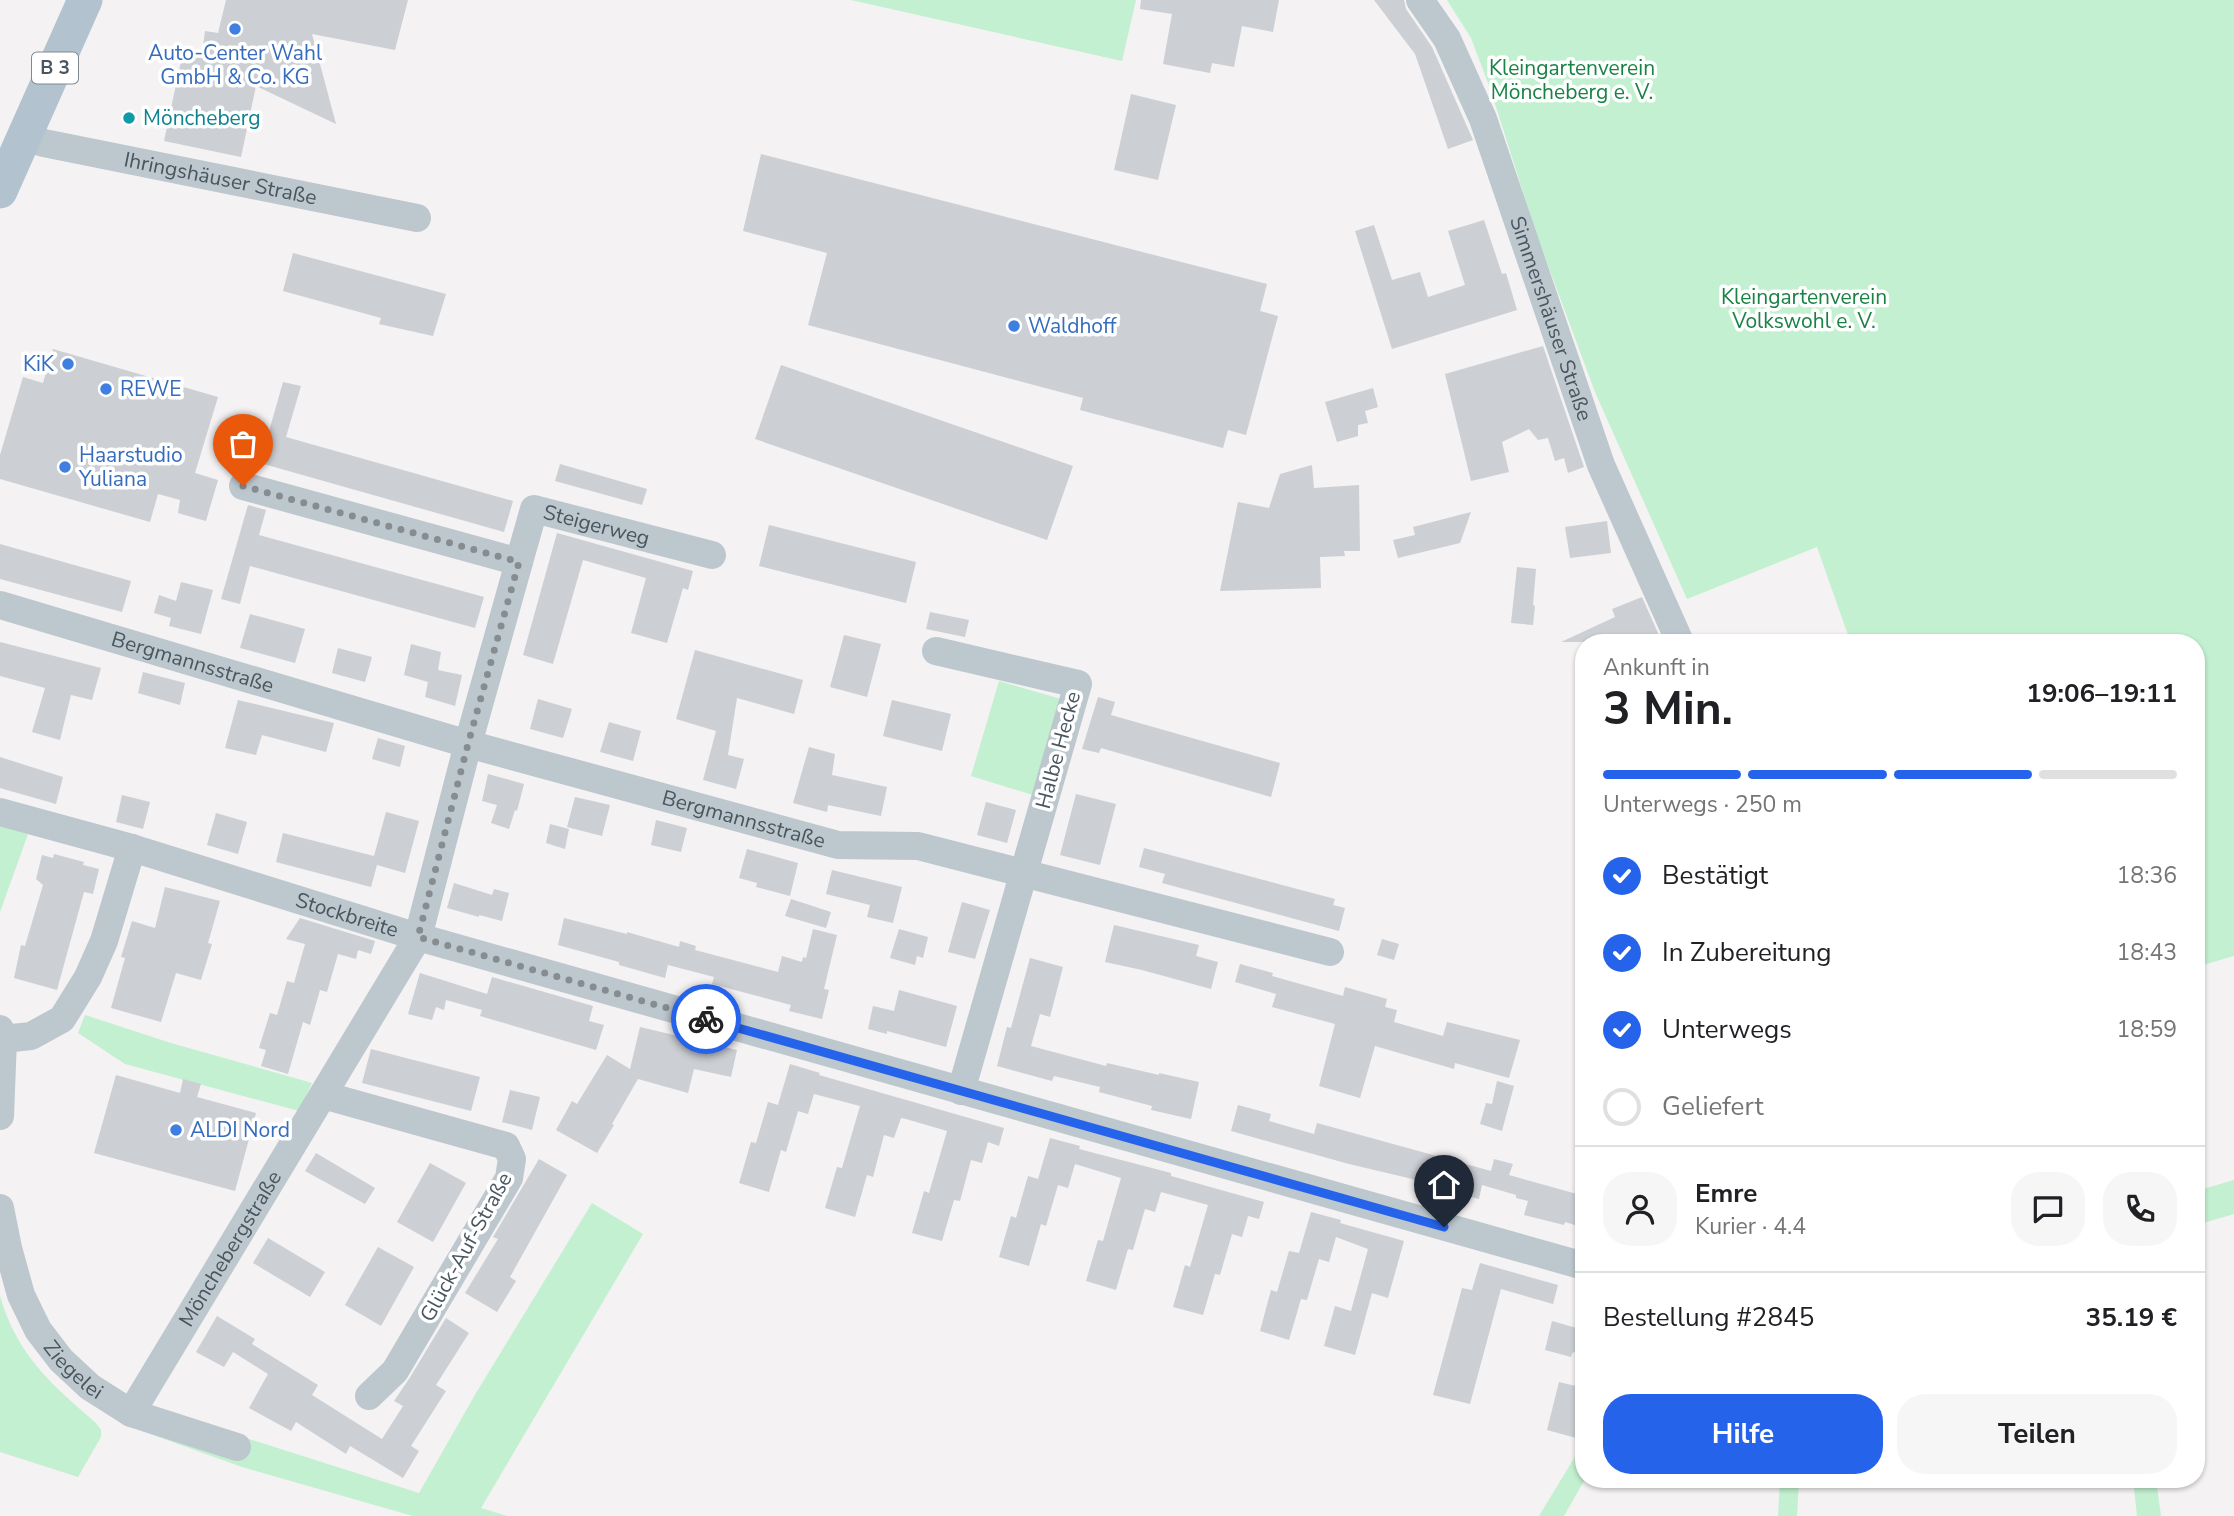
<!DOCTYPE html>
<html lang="de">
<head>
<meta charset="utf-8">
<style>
  body { margin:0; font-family:"Nunito Sans",sans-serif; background:#f6f6f6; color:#202124; height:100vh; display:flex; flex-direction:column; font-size:26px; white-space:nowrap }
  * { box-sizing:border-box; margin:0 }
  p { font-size:23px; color:#757577 }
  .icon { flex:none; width:38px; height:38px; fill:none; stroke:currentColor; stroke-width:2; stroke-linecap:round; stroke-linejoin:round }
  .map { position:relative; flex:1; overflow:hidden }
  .drawer { position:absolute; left:1575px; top:634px; width:630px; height:854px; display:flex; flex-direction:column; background:#fff; border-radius:28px; box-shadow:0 2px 5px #0004 }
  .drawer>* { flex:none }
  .pin { position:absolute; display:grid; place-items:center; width:60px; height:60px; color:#fff; margin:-72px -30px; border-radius:50% 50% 50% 0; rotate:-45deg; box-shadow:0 0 7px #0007 }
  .pin .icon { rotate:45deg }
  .courier { position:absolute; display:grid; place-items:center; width:70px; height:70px; margin:-35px; border:5px solid #2563eb; border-radius:50%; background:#fff; color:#222; box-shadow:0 2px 9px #0007 }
  .summary em { font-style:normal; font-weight:700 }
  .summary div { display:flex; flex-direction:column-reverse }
  .summary { display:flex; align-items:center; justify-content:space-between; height:119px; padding:0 28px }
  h1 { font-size:46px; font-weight:700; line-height:52px }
  .bar { display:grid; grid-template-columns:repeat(4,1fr); gap:10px 7px; align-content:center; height:84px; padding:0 28px }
  .bar i { height:9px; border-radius:5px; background:#e0e0e0 }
  .bar .on { background:#2563eb }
  .bar p { grid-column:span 4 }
  .line { display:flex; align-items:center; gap:18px; padding:0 28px; border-top:2px solid #e0e0e0 }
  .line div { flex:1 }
  .round { display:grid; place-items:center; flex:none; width:74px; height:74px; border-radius:28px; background:#f6f6f6 }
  ol { padding:0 28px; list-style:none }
  li { display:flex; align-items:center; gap:21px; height:77px }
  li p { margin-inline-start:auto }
  li .icon { padding:7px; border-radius:50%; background:#2563eb; color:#fff; stroke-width:4 }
  li:last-child { color:#757577 }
  li i { width:38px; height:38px; border:4px solid #e0e0e0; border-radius:50% }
  .action { display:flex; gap:14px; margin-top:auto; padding:14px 28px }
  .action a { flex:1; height:80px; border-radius:28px; background:#2563eb; color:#fff; font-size:28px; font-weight:700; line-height:80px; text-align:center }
  .action a+a { background:#f6f6f6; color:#202124 }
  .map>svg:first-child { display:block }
</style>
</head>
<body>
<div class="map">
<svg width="2234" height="1516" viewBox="0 0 2234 1516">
  <rect width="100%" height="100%" fill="#f4f2f2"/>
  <path fill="#c2f0d0" d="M851,0H1136L1122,61Z
    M1447,0H2234V956L2196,967V642H1838L1849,638L1817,547L1687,599L1595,392L1536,233L1491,91L1471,38Z
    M999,681L1061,699L1033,795L971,776Z
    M0,826L28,834L0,912Z
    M85,1015L171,1043L312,1083L299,1111L125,1064L78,1033Z
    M2234,1180V1214L2196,1225V1191Z
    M592,1203L643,1234L481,1508L507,1516H413L242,1467L139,1430L161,1411L419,1493L476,1393Z
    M0,1296C17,1355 51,1384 96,1423L101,1430V1437L78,1477L0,1452Z
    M1576,1455L1585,1479L1564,1516H1539Z
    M1780,1479H1799L1797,1516H1778Z
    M2133,1479H2156L2161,1516H2137Z"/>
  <path fill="#cccfd4" d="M226,0H408L395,50L312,34L336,124L256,86L241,157L164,141L183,52L202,55L205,31L218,33Z
    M1141,0H1279L1273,32L1242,26L1234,67L1212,63L1210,73L1163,64L1172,14L1140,9Z
    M1374,0H1404L1406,9L1432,47L1473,140L1448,149L1415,54Z
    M1131,94L1176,105L1158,180L1114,170Z
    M761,154L1267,284L1260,311L1278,316L1246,435L1228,430L1223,448L1080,410L1083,398L808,325L827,253L743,231Z
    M1484,220L1502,274L1506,273L1517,310L1392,349L1355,231L1374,225L1392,280L1420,272L1428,297L1465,285L1448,231Z
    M293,253L446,294L433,336L379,324L381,318L283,291Z
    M1543,346L1584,467L1568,473L1564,458L1555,461L1548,438L1538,440L1529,429L1502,442L1509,472L1471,481L1445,374Z
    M53,349L218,397L195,473L218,480L206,521L178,513L180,500L158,494L150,522L0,479V455L23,377L43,383Z
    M781,365L1073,466L1047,540L755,439Z
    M283,382L301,386L286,437L513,501L504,532L260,463Z
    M1373,388L1378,407L1365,411L1368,423L1358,425V436L1337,442L1325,402Z
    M560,464L647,489L642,505L555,481Z
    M1312,465L1314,488L1359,485L1360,551H1344L1345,556L1320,557L1321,588L1220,591L1238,502L1269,508L1280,474Z
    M248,505L266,510L259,535L484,597L475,628L250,566L240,604L221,599Z
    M1471,512L1460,543L1398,558L1393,540L1415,535L1413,527Z
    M1607,521L1611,553L1570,558L1565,527Z
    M769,525L916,562L906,603L759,566Z
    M557,533L693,571L688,590L683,588L667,643L631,633L646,578L583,560L553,664L523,655Z
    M0,544L131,581L122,612L0,579Z
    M1517,567L1536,569L1533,605L1535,606L1533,625L1511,623Z
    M181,582L213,590L201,634L169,626L171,618L154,613L159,595L176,601Z
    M1642,597L1662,642H1561L1615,617L1612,609Z
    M930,612L969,620L965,637L926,629Z
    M250,614L305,629L295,663L240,648Z
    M844,635L881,644L867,697L830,687Z
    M0,642L101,668L92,700L71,695L60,740L32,732L45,688L0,676Z
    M411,644L441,652L438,670L462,675L455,706L425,697L428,682L404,675Z
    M338,648L372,657L365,682L332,673Z
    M695,650L803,680L794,714L737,698L728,755L744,759L736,789L703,780L716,731L676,719Z
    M143,672L185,683L180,705L138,693Z
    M1098,697L1115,702L1111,715L1280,763L1271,797L1101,748L1099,753L1082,749Z
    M538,699L572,709L563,738L530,729Z
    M238,700L334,723L326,752L262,735L256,755L225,748Z
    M892,700L951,714L942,751L883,736Z
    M609,722L641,731L633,761L600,752Z
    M378,738L405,746L400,767L372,759Z
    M809,747L835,754L832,775L887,787L881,816L828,805L827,812L793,803Z
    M0,757L63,777L56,804L0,788Z
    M488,774L524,784L517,811L515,810L509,829L491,823L497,805L482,801Z
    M1076,794L1116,804L1100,865L1060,855Z
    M122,795L150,802L143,829L116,822Z
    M575,797L610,805L602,836L567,827Z
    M986,802L1016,810L1007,843L977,835Z
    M386,812L419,821L405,873L377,865L371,887L276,862L283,833L374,856Z
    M216,813L247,822L238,854L207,845Z
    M656,820L687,828L681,852L651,845Z
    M550,824L569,829L565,849L546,843Z
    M1144,848L1335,899L1333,905L1345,908L1339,931L1162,883L1165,874L1139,867Z
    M747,849L798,863L790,896L756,887L757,883L739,878Z
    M54,854L84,862L83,865L99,869L93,894L84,892L57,990L14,978L21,945L25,946L43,885L36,879L42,855L53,858Z
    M832,870L902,887L893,923L867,917L870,905L826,894Z
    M454,883L492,895L494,889L509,893L502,921L479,915V917L447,908Z
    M165,887L220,901L208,943L212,944L201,980L176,973L161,1022L111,1008L125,958L121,957L132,921L155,928Z
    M791,899L831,912L826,928L785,916Z
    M962,902L990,910L975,959L948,952Z
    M300,918L375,941L371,954L358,950L356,959L338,954L327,992L320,990L310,1025L303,1022L288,1074L261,1066L266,1050L259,1048L270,1013L277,1015L287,981L294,983L305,944L286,939Z
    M564,918L627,934V932L679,947L680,941L696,946L695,950L778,972L782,956L802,962L803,957L806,958L813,929L837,935L824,989L829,990L822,1019L789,1011L791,1005L712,984L714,977L668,965L665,978L619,965V962L558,945Z
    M1114,925L1199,945L1196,956L1218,962L1211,989L1142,970L1105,962Z
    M899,929L928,937L923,958L917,956L915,965L890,958Z
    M1382,939L1399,944L1394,960L1377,955Z
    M1030,958L1063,967L1050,1017L1040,1014L1031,1046L1106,1066L1107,1063L1159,1075V1073L1199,1082L1191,1119L1151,1110L1152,1106L1099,1092L1100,1087L1054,1076L1052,1081L997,1066L1007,1027L1011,1028Z
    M1240,964L1273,973L1272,976L1343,996L1345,987L1387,999L1385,1007L1397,1010L1394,1022L1443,1036L1447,1022L1520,1040L1509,1078L1455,1063L1454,1069L1375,1046L1360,1098L1319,1086L1335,1024L1272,1007L1276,994L1235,982Z
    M420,973L487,994L492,977L593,1006L589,1021L604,1025L596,1050L480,1016L482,1010L446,1000L444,1010L436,1007L432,1020L408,1014Z
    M899,990L957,1006L946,1047L887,1031V1034L868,1029L873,1006L894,1011Z
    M640,1027L737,1050L731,1077L694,1069L688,1093L638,1079L612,1124L614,1125L597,1153L556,1130L572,1101L577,1104L607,1055L630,1069Z
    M371,1049L480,1077L471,1111L362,1083Z
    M790,1064L820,1073L819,1075L1004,1128L999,1146L988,1142L982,1163L971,1160L960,1201L954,1200L942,1241L912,1233L924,1191L929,1193L947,1131L906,1119L901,1118L894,1138L884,1135L873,1177L867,1175L855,1217L825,1208L837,1167L842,1168L860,1106L814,1094L808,1114L798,1111L786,1152L781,1150L769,1192L739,1183L751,1142L756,1143L768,1102L778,1105Z
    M116,1075L180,1093L183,1079L201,1084L197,1097L256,1113L235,1191L94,1153Z
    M1497,1081L1514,1086L1502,1131L1480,1124L1486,1103L1492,1104Z
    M510,1090L540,1097L532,1130L502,1122Z
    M1238,1105L1271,1114L1269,1121L1314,1134L1317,1123L1491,1171L1494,1159L1513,1164L1509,1175L1584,1196V1228L1565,1222L1564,1225L1524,1215L1528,1201L1516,1198V1195L1482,1185L1479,1199L1441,1189L1442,1186L1349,1164L1231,1131Z
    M1050,1138L1080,1146L1079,1149L1171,1173V1176L1264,1202L1259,1219L1248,1216L1242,1237L1232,1234L1220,1275L1215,1274L1203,1315L1173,1307L1185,1265L1190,1267L1208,1205L1161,1192L1155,1212L1145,1209L1133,1250L1128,1249L1116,1290L1086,1281L1098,1240L1103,1241L1121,1178L1075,1164L1068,1188L1058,1185L1046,1226L1041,1224L1029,1266L999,1257L1011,1216L1016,1218L1028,1176L1038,1179Z
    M316,1153L375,1188L365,1204L305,1171Z
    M539,1159L567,1175L510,1277L516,1281L497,1312L465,1293L498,1239L493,1237Z
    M430,1163L466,1183L433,1242L397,1222Z
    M1311,1212L1341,1220L1340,1223L1404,1241L1388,1298L1372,1293L1355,1355L1324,1346L1335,1306L1351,1311L1368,1249L1336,1237L1329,1262L1319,1259L1307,1300L1301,1299L1289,1340L1260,1331L1271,1290L1277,1292L1289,1251L1299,1253Z
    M268,1238L325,1272L310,1297L253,1263Z
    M378,1247L414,1267L381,1326L345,1305Z
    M1480,1263L1558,1285L1553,1304L1501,1289L1470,1404L1433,1395L1462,1288L1472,1290Z
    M217,1316L255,1339L252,1344L318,1385L312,1395L382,1439L403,1406L394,1401L409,1379L446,1318L469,1333L436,1385L446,1391L411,1446L419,1451L403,1478L350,1446L346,1454L296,1422L291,1431L249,1408L268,1374L233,1352L224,1367L196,1352Z
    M1552,1321L1580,1329L1579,1334L1584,1336V1355L1573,1352L1571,1357L1545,1350Z
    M1559,1382L1584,1388V1424L1580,1439L1547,1430Z"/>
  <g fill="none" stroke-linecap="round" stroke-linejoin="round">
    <g stroke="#bdc7ce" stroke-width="28">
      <path id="s1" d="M1420,0L1447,39L1483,119L1601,465L1680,642"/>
      <path id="s2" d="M24,137L44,143L417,218"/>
      <path id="s3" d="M243,486L519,562L534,509L712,555"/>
      <path id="s4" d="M0,605L468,744L838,845L918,846L1330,952"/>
      <path d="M936,651L1078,684L961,1091"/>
      <path id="s5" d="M0,812L132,848L418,937L1584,1266"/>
      <path d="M0,1029L3,1039L0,1116"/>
      <path d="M3,1039L31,1036L62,1019L88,977L104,941L132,848"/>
      <path d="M323,1095L506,1146L512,1159L509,1178L395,1371L369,1396"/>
      <path id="s6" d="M0,1208L8,1248L21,1295L38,1330L61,1360L90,1387L131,1413L237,1447"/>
      <path id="s7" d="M131,1413L418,937L468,744L519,562"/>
    </g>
    <path stroke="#b2c3cf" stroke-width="35" d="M0,191L85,0"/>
  </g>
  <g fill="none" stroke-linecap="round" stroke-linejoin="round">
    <path stroke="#858d92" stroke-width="7" stroke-dasharray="0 12.6" d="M243,486L519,562L468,744L418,937L706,1019"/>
    <path stroke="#2563eb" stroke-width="9" d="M706,1019L1444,1227"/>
  </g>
  <g fill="#3f7fe0" stroke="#fff" stroke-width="2.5">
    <circle cx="235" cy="29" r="7"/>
    <circle cx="1014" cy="326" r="7"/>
    <circle cx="68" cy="364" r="7"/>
    <circle cx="106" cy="389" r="7"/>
    <circle cx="65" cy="467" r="7"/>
    <circle cx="176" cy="1130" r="7"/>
  </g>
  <circle fill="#0f9aa8" stroke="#fff" stroke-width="2.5" cx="129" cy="118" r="7"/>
  <g text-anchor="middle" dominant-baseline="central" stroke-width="7" stroke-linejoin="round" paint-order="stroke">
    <rect fill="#fff" stroke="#80898f" stroke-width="2" x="32" y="52.5" width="46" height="31" rx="5"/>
    <g font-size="19" font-weight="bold" fill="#49565f">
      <text x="55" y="68">B 3</text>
    </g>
    <g font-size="21" fill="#366cbe" stroke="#fff" text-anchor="start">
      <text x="235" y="53" text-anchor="middle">Auto-Center Wahl<tspan x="235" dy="24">GmbH &amp; Co. KG</tspan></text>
      <text x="1028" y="326">Waldhoff</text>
      <text x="54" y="364" text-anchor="end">KiK</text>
      <text x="120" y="389">REWE</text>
      <text x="79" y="455">Haarstudio<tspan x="79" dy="24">Yuliana</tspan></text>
      <text x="190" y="1130">ALDI Nord</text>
    </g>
    <g font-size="21" fill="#198245" stroke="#fff">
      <text x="1572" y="68">Kleingartenverein<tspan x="1572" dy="24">Möncheberg e. V.</tspan></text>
      <text x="1804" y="297">Kleingartenverein<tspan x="1804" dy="24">Volkswohl e. V.</tspan></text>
    </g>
    <g font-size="21" fill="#0d838f" stroke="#fff" text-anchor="start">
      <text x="143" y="118">Möncheberg</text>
    </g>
    <g font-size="21" fill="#49565f" stroke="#fff">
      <text stroke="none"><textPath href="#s2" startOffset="201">Ihringshäuser Straße</textPath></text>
      <text stroke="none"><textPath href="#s1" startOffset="346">Simmershäuser Straße</textPath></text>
      <text stroke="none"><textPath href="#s3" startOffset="406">Steigerweg</textPath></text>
      <text stroke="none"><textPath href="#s4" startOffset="201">Bergmannsstraße</textPath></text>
      <text transform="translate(1058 750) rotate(-75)">Halbe Hecke</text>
      <text stroke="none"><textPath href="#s4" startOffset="774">Bergmannsstraße</textPath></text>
      <text stroke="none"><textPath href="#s5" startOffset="362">Stockbreite</textPath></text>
      <text stroke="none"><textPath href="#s7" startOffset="192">Mönchebergstraße</textPath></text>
      <text transform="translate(466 1247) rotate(-61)">Glück-Auf-Straße</text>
      <text stroke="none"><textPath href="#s6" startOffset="182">Ziegelei</textPath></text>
    </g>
  </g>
</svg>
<div class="pin" style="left:243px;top:486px;background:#ea580c"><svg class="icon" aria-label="bag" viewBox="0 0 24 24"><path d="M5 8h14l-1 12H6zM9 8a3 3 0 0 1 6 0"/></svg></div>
<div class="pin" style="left:1444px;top:1227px;background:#1f2937"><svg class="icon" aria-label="home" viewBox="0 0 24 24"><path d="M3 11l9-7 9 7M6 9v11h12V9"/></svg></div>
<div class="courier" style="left:706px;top:1019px"><svg class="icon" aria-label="bike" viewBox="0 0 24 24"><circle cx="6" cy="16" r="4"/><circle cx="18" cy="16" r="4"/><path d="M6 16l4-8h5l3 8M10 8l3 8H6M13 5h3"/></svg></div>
<section class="drawer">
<div class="summary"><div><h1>3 Min.</h1><p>Ankunft in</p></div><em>19:06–19:11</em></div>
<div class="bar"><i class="on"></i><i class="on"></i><i class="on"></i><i></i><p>Unterwegs · 250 m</p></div>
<ol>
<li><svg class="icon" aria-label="check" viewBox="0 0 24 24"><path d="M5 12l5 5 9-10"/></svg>Bestätigt<p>18:36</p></li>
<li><svg class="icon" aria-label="check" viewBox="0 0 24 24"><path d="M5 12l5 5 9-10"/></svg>In Zubereitung<p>18:43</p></li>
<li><svg class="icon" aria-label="check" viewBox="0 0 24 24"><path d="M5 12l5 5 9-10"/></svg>Unterwegs<p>18:59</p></li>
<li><i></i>Geliefert</li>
</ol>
<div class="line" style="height:126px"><a class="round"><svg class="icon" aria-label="person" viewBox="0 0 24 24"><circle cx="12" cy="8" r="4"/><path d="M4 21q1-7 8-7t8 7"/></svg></a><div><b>Emre</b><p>Kurier · 4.4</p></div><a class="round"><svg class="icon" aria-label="chat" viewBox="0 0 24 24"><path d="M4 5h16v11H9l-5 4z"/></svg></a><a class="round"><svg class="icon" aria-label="phone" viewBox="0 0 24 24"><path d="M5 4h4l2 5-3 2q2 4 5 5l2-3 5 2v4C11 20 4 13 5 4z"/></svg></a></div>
<div class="line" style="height:91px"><div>Bestellung #2845</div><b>35.19 €</b></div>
<div class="action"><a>Hilfe</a><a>Teilen</a></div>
</section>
</div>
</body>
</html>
